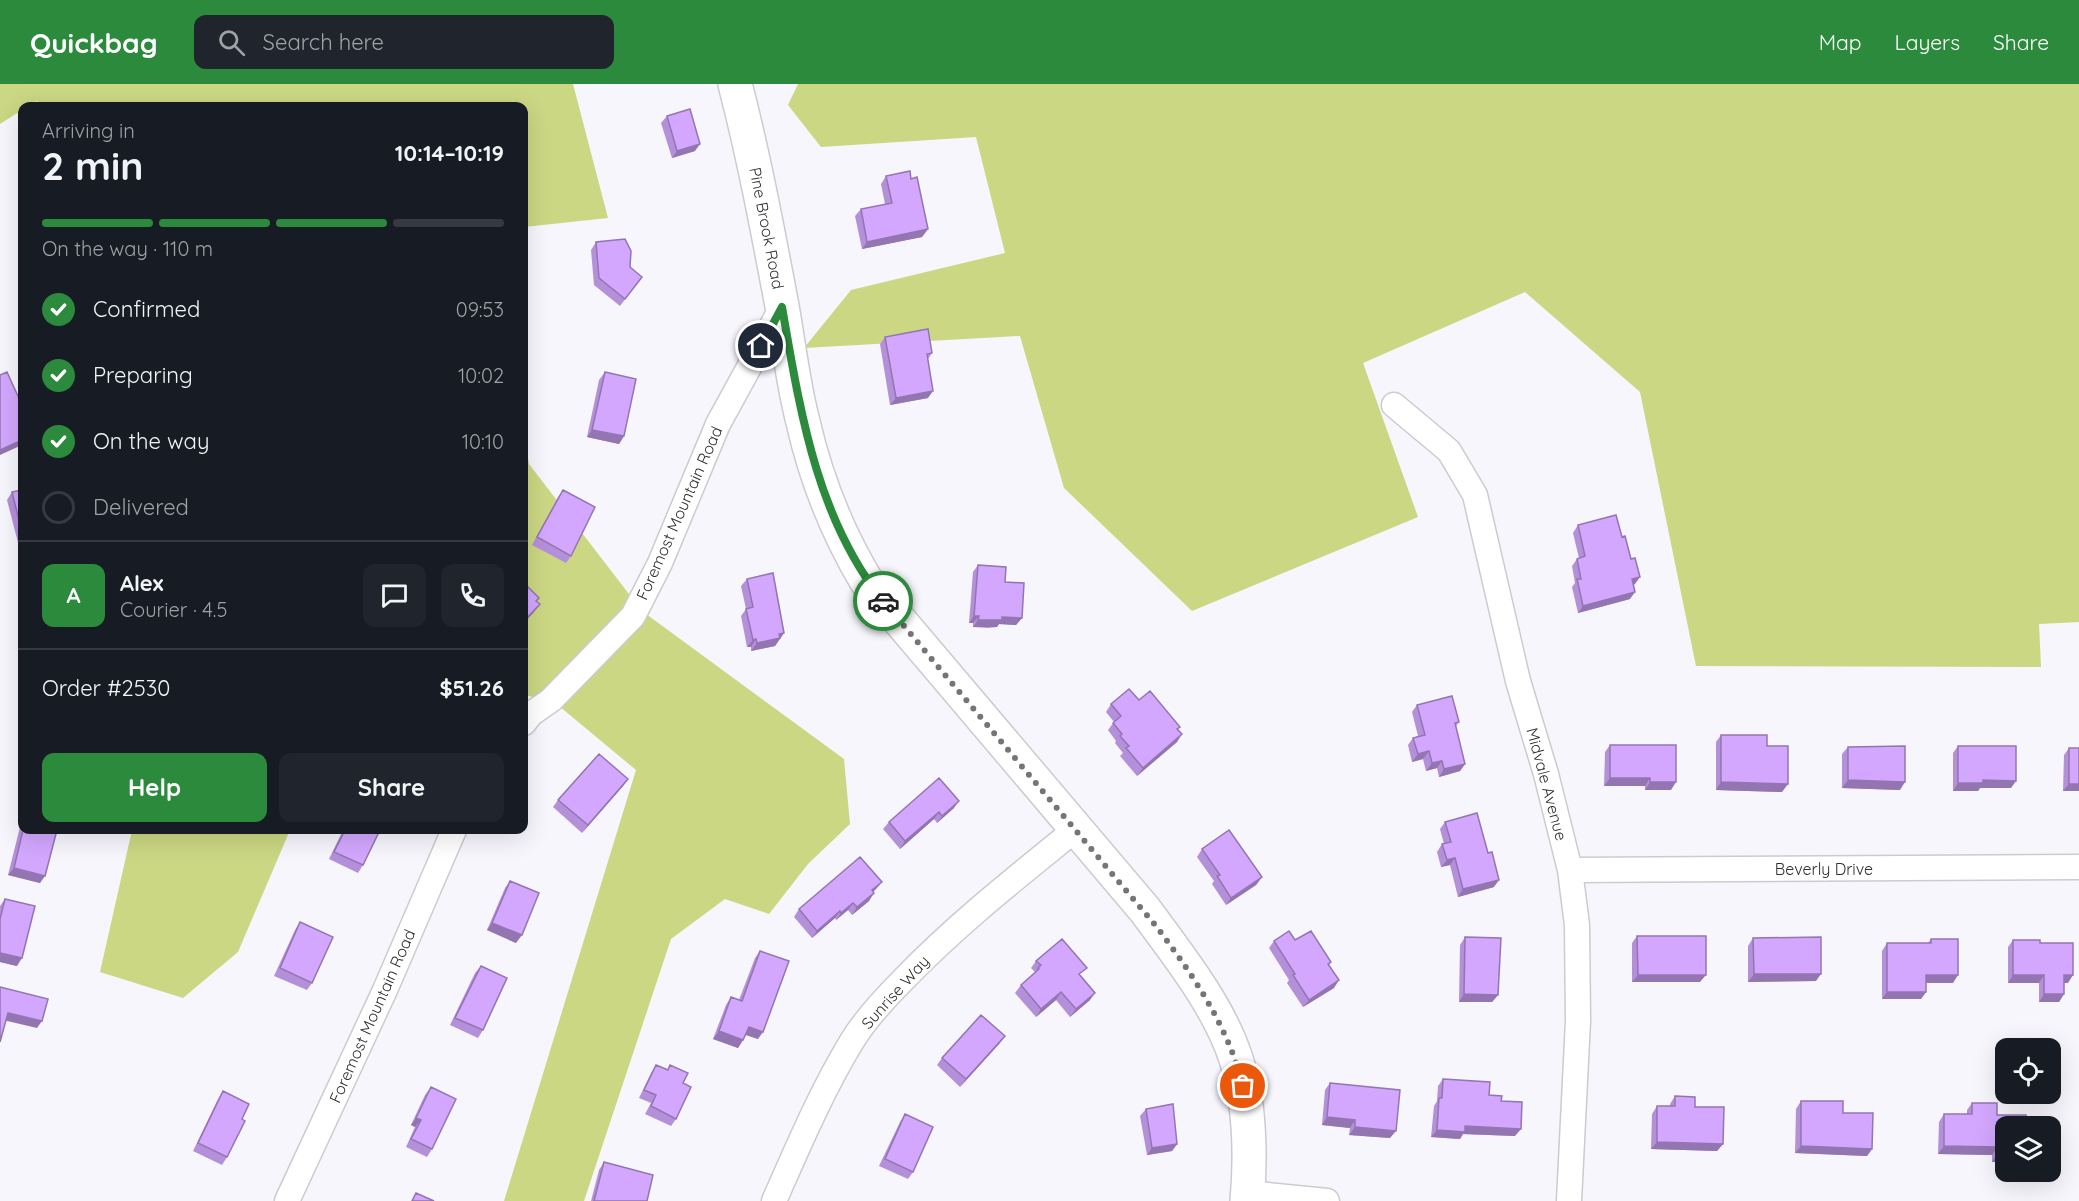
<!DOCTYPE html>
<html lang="en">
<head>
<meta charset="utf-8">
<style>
  body { margin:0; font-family:Quicksand,sans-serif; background:#20242c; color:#f1f3f6; height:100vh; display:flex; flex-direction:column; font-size:22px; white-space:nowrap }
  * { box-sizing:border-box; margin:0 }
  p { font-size:20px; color:#9ea1a6 }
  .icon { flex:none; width:33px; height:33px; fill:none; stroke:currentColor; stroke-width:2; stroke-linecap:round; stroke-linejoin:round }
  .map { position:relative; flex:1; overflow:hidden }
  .drawer { position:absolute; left:18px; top:18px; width:510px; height:732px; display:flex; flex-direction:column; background:#171b24; border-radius:12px; box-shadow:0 6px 24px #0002 }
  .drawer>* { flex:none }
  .fabs { position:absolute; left:1995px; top:954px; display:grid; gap:12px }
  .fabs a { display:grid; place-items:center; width:66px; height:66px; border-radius:12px; background:#171b24; box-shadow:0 6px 24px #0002; font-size:30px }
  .pin { position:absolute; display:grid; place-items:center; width:51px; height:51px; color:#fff; margin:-26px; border:3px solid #fff; border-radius:50%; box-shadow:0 2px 6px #0007 }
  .courier { position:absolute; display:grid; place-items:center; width:60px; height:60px; margin:-30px; border:4px solid #2c8a3c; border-radius:50%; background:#fff; color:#222; box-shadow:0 2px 8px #0007 }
  .head em { font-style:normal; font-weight:700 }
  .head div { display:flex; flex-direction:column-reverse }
  .head { display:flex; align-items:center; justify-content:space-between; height:102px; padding:0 24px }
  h1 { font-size:39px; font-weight:700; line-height:45px }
  .bar { display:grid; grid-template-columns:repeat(4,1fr); gap:9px 6px; align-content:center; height:72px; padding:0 24px }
  .bar i { height:8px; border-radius:4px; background:#363941 }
  .bar .selected { background:#2c8a3c }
  .bar p { grid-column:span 4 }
  .line { display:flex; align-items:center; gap:15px; padding:0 24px; border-top:2px solid #363941 }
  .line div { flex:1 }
  .round { display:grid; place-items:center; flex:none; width:63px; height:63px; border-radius:12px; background:#20242c }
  ol { padding:0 24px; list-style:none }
  li { display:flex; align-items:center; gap:18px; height:66px }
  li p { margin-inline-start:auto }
  li .icon { padding:6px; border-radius:50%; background:#2c8a3c; color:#fff; stroke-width:4 }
  li:last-child { color:#9ea1a6 }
  li i { width:33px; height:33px; border:3px solid #363941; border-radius:50% }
  .cta { display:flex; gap:12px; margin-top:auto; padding:12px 24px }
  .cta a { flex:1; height:69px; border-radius:12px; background:#2c8a3c; color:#fff; font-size:24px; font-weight:700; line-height:69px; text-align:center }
  .cta a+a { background:#20242c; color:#f1f3f6 }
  header { display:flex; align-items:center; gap:36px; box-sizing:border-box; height:84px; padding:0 30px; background:#2c8a3c; color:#fff }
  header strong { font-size:28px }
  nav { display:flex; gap:33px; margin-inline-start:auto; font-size:21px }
  .search { width:420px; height:54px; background:#20242c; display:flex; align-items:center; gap:15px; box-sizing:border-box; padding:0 21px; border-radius:12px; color:#9ea1a6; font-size:22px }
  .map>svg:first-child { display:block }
</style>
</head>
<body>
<header>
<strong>Quickbag</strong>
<div class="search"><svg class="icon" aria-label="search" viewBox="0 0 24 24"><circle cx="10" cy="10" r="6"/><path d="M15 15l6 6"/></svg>Search here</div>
<nav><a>Map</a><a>Layers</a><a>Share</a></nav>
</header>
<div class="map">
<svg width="2079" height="1117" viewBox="0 0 2079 1117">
  <rect width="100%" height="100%" fill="#f6f6fc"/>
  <path fill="#cbd783" d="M0,0H573L608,134L524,143V22H41L37,17L28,22H22V26L0,40Z
    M798,0H2079V538L2039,540L2041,583L1696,582L1640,308L1525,208L1363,279L1418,433L1192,527L1064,404L1020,252L804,264L851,206L1005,169L976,53L821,63L788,21Z
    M524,352L529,380L642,527L844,675L850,740L808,780L769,830L725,815L671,855L584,1117H504L636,686L553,617L524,611Z
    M132,746H290L238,868L183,914L100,888Z"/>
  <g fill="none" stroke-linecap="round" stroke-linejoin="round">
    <defs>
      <path id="street" d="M1394,321L1449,367L1475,411L1518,597L1546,690L1570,786L1577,841L1578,937L1569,1117
        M524,639L531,630L551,616L633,532L660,479L718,340L782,223
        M1570,786L2079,783
        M1248,1109L1327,1117
        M287,1117L385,906L454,746
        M774,1117C798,1063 821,1008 852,957C866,934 885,914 904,895C957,840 1017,793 1076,745"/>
      <path id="secondary" d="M735,0C754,73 768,148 782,222C789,261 793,300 803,338C816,395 837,448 867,498L1145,826C1178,871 1219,922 1236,975C1250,1017 1251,1074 1247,1117"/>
    </defs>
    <use href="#street" stroke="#cbcbd0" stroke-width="27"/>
    <use href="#secondary" stroke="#cbcbd0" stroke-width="36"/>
    <use href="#street" stroke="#fff" stroke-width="24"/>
    <use href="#secondary" stroke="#fff" stroke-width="33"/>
  </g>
  <path fill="#b590da" d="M667,32L695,67L672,74L661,39Z
    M886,92L911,95L928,145L922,153L862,165L855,132L861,125L885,120L881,100Z
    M596,158L642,193L620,222L594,201L591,166Z
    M885,253L932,269L928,275V314L890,321L880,260Z
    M605,288L624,352L619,360L587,353L599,296Z
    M22,406V474L7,416L12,408Z
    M563,406L571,472L566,479L532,461L558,413Z
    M1578,441L1635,500L1634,501L1630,515L1578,529L1572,503L1575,499L1572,482L1577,475L1579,474L1573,449Z
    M978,481L1005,498L1022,534L1016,541L999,540L997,543L988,544L973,543V539H969L973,488Z
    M747,495L784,549L775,562L751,567V563H747L741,532L746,525L741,502Z
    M1139,616L1180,643L1178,646L1177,658L1137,692L1120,672L1123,669L1115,659L1116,657L1108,646L1114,638L1106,628L1111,620Z
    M1417,621L1459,638L1456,642L1465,680L1460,687L1439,693L1437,684L1426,687L1423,675L1412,678L1408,661L1413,654L1418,652L1412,628Z
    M1721,651L1782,708L1716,706V658Z
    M1610,661L1671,706H1645V702H1604L1605,668Z
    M1958,662L2011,704H1980L1978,707H1953V669Z
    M1848,663L1900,706L1842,704V670Z
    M2069,664L2079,707H2063L2064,671Z
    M628,695L623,702L582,749L553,723L558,716Z
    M954,724L937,739L934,735L900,765L883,745L889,738Z
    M22,735V746H57L40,799L8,791Z
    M1445,738L1494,803L1458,813L1450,781L1441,783L1437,768L1442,760H1444L1440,745Z
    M343,746H380L363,781L358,789L329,775Z
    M1202,765L1262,793L1256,801L1226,821L1212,800L1214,797L1197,773Z
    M510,797L516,859L487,846L505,804Z
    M882,798L873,808L869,817L852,831L848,826L836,836L835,834L812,854L794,833L799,825Z
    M5,815L17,882L0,878V822Z
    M300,838L312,899L307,906L274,892L295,846Z
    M1637,852L1700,898H1632V859Z
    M1465,853L1498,911L1492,918H1459L1460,861Z
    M1753,854L1816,897L1748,898V862Z
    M1931,855L1953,899H1926V908L1921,915H1882V867L1887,859H1928Z
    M1295,856L1331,878L1329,881L1334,904L1303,923L1287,899L1289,896L1269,864L1274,857Z
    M2013,856L2040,859L2068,899H2064V910L2059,918H2039V899H2008V863Z
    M760,867L758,955L746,951L738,964L713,955L726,921L731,913L739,916L755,874Z
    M1036,877L1081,892L1090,916L1070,933L1056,916L1036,933L1015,909L1021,901L1035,888L1031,884Z
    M481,882L483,946L478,954L450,941L475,889Z
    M1005,952L999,960L960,1003L937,981L942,974Z
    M656,981L667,986L670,981L683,999L676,1035L671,1042L645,1030L651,1019L639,1014L651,989Z
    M1443,995L1501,1017L1515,1052L1463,1050L1460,1055L1431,1053L1434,1022L1437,1017L1438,1002Z
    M1330,999L1390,1054L1349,1051L1350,1044L1322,1041L1325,1006Z
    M431,1003L432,1065L427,1073L406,1063L415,1043L411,1041L425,1011Z
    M223,1007L242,1035L227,1073L222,1081L193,1067L218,1015Z
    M1675,1012L1695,1023L1723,1060L1717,1067L1651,1065L1652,1030L1657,1022H1670V1020Z
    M1801,1017L1843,1029L1872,1065L1867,1072L1795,1069L1796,1025Z
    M1972,1019L1997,1031L2006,1042V1078H1992V1071L1938,1070L1939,1038L1944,1030H1967V1026Z
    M1146,1025L1177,1060L1172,1067L1147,1071L1140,1032Z
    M905,1030L913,1088L908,1095L879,1082L900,1038Z
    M604,1078L647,1117H591L599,1086Z"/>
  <path fill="#9375b1" d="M700,60L695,67L672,74L677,67Z
    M928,145L922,153L862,165L867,158Z
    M933,307L928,314L890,321L896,314Z
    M592,346L624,352L619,360L587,353Z
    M22,356V361L0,371V366Z
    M1640,493L1635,500L1627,502L1632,495Z
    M1635,508L1630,515L1578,529L1583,522Z
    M540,520L534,528L524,539V537Z
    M974,532H979L973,539H969Z
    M1002,533L1022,534L1016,541L999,540L997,543H973L978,536Z
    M784,549L775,562L751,567L757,559Z
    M756,555L751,563H747L753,556Z
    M1182,650L1177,658L1137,692L1143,684Z
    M1429,667L1423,675L1412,678L1418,670Z
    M1442,677L1437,684L1426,687L1432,679Z
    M1465,680L1460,687L1439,693L1444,685Z
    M1610,694H1650L1645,702H1604Z
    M628,695L623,702L582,749L588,741Z
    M1848,696L1905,698L1900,706L1842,704Z
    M1983,696L2016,697L2011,704H1980L1978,707H1953L1958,699Z
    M1650,698H1676L1671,706H1645Z
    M1721,698L1788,700L1782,708L1716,706Z
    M2069,700H2079V707H2063Z
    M959,717L954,724L937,739L942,732Z
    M939,728L934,735L900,765L905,757Z
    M1455,774L1450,781L1441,783L1447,776Z
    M14,784L45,792L40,799L8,791Z
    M1262,793L1256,801L1226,821L1231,814Z
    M1499,796L1494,803L1458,813L1463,805Z
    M882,798L876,805L866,814L872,806Z
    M874,809L869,817L852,831L857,823Z
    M853,819L848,826L836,836L841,829Z
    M840,827L835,834L812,854L817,847Z
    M492,839L522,851L516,859L487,846Z
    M0,869L22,874L17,882L0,878Z
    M1754,890H1821L1816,897L1748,898Z
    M1638,891H1706L1700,898H1632Z
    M1926,891H1958L1953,899H1921Z
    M2013,891H2044L2039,899H2008Z
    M2064,891H2073L2068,899H2059Z
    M1339,896L1334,904L1303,923L1309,916Z
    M1061,908L1056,916L1036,933L1041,925Z
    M1887,908H1926L1921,915H1882Z
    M1095,909L1090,916L1070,933L1076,925Z
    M1464,910L1498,911L1492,918H1459Z
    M2044,910H2064L2059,918H2039Z
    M8,929L42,937L37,944L3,936Z
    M749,943L763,948L758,955L743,950Z
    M719,947L743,956L738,964L713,955Z
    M1005,952L999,960L960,1003L966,995Z
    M1327,1033L1355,1036L1350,1044L1322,1041Z
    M416,1034L421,1036L415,1043L411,1041Z
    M1465,1042L1521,1045L1515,1052L1463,1050L1460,1055L1431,1053L1437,1046Z
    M1355,1043L1396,1047L1390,1054L1349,1051Z
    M1657,1058L1723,1060L1717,1067L1651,1065Z
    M1177,1060L1172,1067L1147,1071L1152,1064Z
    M1801,1062L1872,1065L1867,1072L1795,1069Z
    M1944,1062L1998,1063L1992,1071L1938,1070Z
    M1997,1070L2006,1071V1078H1992Z"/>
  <path fill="#d2a7fd" stroke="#9375b1" stroke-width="1.5" d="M690,25L700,60L677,67L667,32Z
    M910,87L911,95L917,93L928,145L867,158L861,125L892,119L886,92Z
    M625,155L631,167L630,183L642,193L625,215L599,194L596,158Z
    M928,245L932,269L927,270L933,307L896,314L885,253Z
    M7,288L22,321V356L0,366V291Z
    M605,288L636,295L624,352L592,346Z
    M22,406V448L12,408Z
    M563,406L595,423L571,472L537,453Z
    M1616,431L1622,453L1625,452L1631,475L1635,474L1640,493L1632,495L1635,508L1583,522L1577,495H1581L1577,475L1585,472L1578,441Z
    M978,481L1006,483L1005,498L1024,499L1022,534L1002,533V536H978L979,532H974Z
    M773,489L784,549L779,550L780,554L757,559L756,555L753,556L746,525L753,523L747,495Z
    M524,499L539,514L536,517L540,520L524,537Z
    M1129,605L1139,616L1150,607L1180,643L1177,645L1182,650L1143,684L1126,664L1129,662L1120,652L1122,650L1113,639L1121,632L1111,620Z
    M1452,612L1459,638L1455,639L1465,680L1444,685L1442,677L1432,679L1429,667L1418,670L1413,654L1425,651L1417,621Z
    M1721,651H1767V662H1788V700L1721,698Z
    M1610,661H1676V698H1650V694H1610Z
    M1905,662V698L1848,696V663Z
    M1958,662H2016V697L1983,696V699H1958Z
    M2069,664H2079V700H2069Z
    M599,670L628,695L588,741L558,716Z
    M939,694L959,717L942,732L939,728L905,757L889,738Z
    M1477,729L1488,769L1492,768L1499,796L1463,805L1455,774L1447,776L1442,760L1451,758L1445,738Z
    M23,746H57L45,792L14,784Z
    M345,746H380L363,781L334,768Z
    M1229,746L1262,793L1231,814L1217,792L1220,791L1202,765Z
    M860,773L882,798L872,806L874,809L857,823L853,819L841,829L840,827L817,847L799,825Z
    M510,797L539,809L522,851L492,839Z
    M5,815L35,822L22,874L0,869V835Z
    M300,838L333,853L312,899L280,884Z
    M1289,847L1295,856L1311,847L1331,878L1328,880L1339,896L1309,916L1293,891L1295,890L1274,857Z
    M1637,852H1706V891H1638Z
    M1465,853L1501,854L1498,911L1464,910Z
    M1821,853V890H1754L1753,854Z
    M1062,855L1087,884L1079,890L1095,909L1076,925L1061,908L1041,925L1021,901L1039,885L1038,884L1041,881L1036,877Z
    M1931,855H1958V891H1926V908H1887V859H1931Z
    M2013,856H2040V859H2073V891H2064V910H2044V891H2013Z
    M760,867L789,877L763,948L749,943L743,956L719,947L731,913L742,917Z
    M481,882L507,894L483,946L455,934Z
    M0,903L48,915L42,937L8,929L0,958Z
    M981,931L1005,952L966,995L942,974Z
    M656,981L668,986L670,981L688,989L683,999L691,1003L676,1035L651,1022L656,1011L644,1006Z
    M1443,995L1490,998L1489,1011L1502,1012L1501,1017L1522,1018L1521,1045L1465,1042V1048L1437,1046L1439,1014H1442Z
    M1330,999L1400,1006L1396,1047L1355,1043V1036L1327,1033Z
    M431,1003L456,1015L432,1065L411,1055L421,1036L416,1034Z
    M223,1007L249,1020L242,1035L245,1037L227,1073L198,1059Z
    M1675,1012L1695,1013V1023H1724L1723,1060L1657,1058V1022H1675Z
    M1801,1017H1843V1029H1873L1872,1065L1801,1062Z
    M1972,1019H1997V1031H2026V1042H2006V1071L1997,1070L1998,1063L1944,1062V1030H1972Z
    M1173,1020L1177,1060L1152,1064L1146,1025Z
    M905,1030L933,1043L913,1088L885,1075Z
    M604,1078L653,1091L647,1117H594Z
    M416,1109L434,1117H412Z"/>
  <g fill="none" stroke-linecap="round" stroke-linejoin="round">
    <path stroke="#757579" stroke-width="6" stroke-dasharray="0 10.8" d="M883,517L1156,842C1193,891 1228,942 1243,1002"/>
    <path stroke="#2c8a3c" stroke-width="8" d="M761,262L782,223C800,326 816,433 883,517"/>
  </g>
  <g text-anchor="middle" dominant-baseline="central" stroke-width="4.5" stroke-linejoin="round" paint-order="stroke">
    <g font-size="16" fill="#303032" stroke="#fff">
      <text transform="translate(767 144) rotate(79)">Pine Brook Road</text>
      <text transform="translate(679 429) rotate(-66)">Foremost Mountain Road</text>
      <text transform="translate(1547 700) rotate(75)">Midvale Avenue</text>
      <text x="1824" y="785">Beverly Drive</text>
      <text transform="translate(895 908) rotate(-48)">Sunrise Way</text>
      <text transform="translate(372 932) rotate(-66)">Foremost Mountain Road</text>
    </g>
  </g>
</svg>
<div class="fabs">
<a><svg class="icon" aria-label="locate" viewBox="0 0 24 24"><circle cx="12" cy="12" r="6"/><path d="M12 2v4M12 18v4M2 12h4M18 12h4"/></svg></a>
<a><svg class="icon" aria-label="layers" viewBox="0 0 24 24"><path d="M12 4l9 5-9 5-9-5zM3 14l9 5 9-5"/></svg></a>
</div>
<div class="pin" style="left:1243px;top:1002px;background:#ea580c"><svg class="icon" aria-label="bag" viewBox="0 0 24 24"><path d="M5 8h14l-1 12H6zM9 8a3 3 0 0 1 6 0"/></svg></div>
<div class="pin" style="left:761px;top:262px;background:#1f2937"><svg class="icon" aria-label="home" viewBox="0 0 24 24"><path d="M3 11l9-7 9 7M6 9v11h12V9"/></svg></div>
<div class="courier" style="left:883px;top:517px"><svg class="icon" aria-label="car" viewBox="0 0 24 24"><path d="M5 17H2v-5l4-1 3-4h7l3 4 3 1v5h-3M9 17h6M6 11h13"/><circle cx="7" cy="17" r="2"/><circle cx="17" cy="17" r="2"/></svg></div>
<section class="drawer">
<div class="head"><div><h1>2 min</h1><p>Arriving in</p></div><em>10:14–10:19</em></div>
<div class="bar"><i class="selected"></i><i class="selected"></i><i class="selected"></i><i></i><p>On the way · 110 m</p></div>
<ol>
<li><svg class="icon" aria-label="check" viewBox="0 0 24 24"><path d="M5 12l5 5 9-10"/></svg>Confirmed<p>09:53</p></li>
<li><svg class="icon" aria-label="check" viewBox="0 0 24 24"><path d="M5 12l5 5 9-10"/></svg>Preparing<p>10:02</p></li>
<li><svg class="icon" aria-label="check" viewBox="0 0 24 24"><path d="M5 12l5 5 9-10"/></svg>On the way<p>10:10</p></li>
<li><i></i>Delivered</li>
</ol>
<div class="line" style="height:108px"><b class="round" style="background:#2c8a3c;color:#fff">A</b><div><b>Alex</b><p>Courier · 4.5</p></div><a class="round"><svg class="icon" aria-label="chat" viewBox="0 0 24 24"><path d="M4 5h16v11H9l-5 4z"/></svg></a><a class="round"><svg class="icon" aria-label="phone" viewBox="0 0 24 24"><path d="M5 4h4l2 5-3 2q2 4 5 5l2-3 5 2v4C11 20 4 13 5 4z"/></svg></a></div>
<div class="line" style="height:78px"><div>Order #2530</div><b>$51.26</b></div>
<div class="cta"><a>Help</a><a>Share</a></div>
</section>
</div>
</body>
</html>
